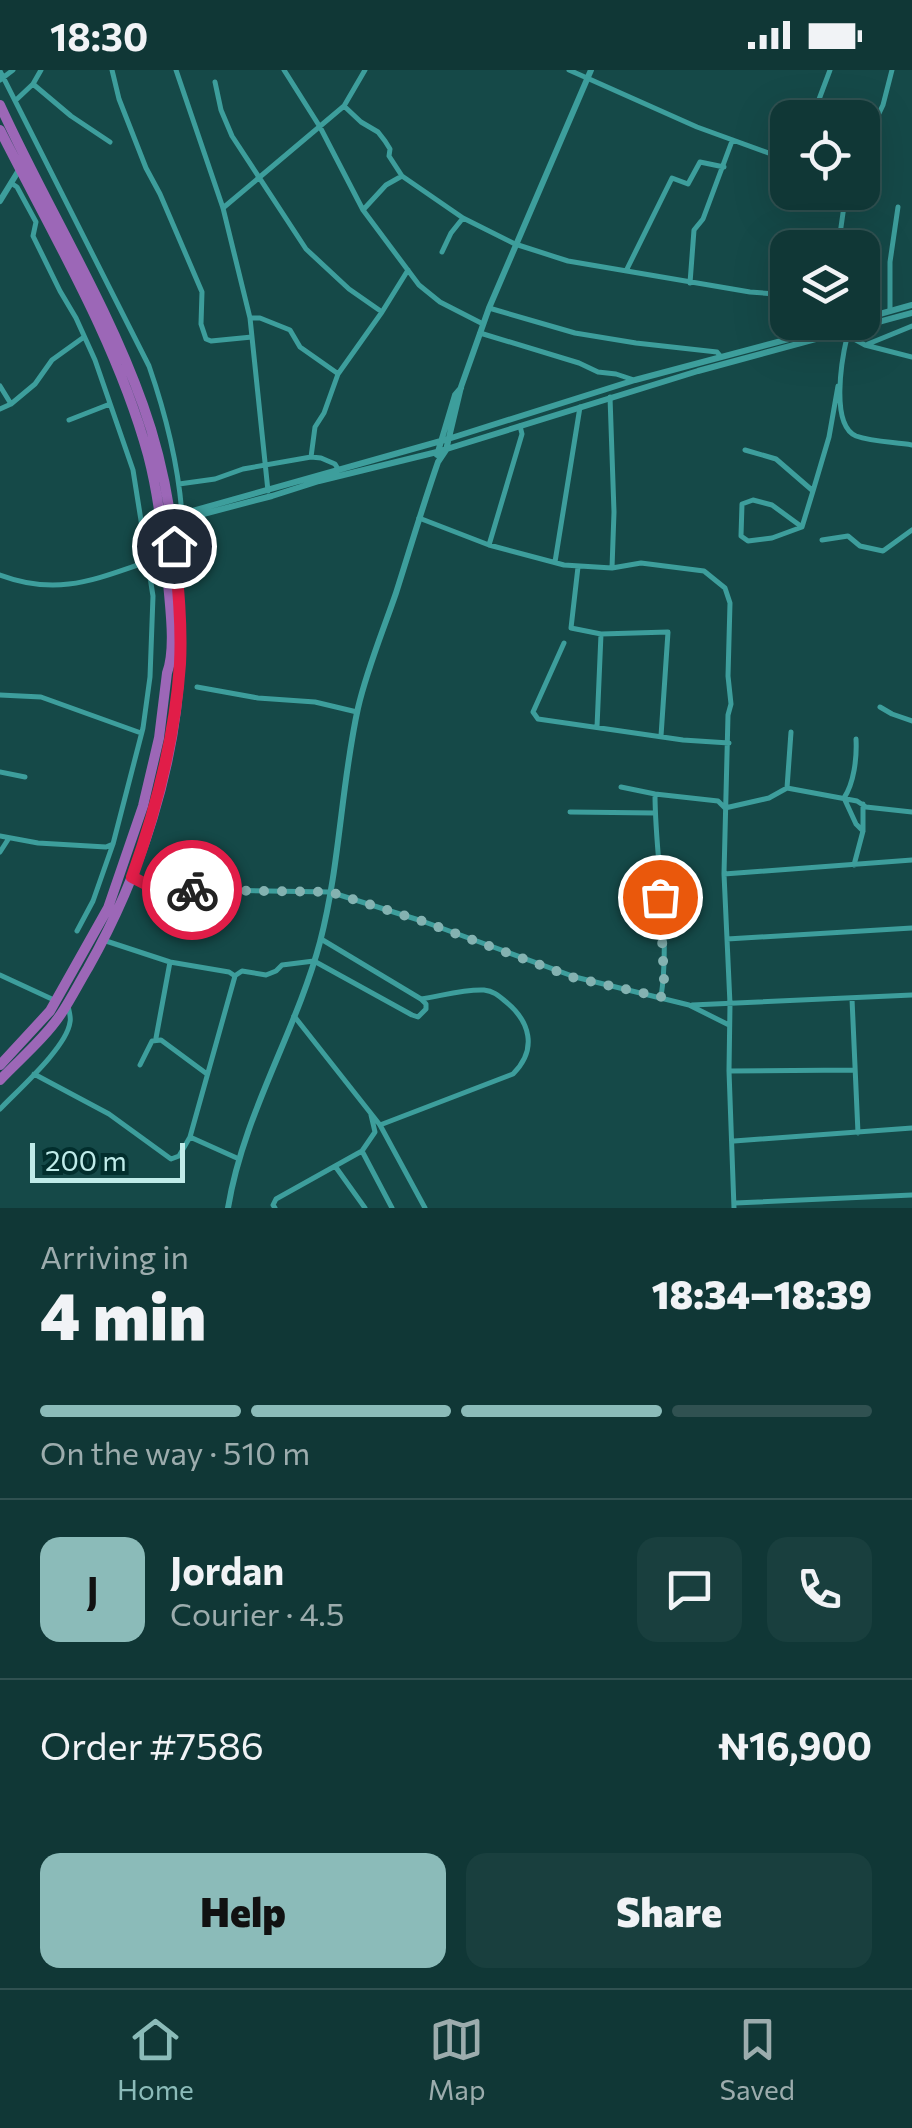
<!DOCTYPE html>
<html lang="en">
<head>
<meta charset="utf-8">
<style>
  body { margin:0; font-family:Commissioner,sans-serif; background:#193f3e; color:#f1f3f6; height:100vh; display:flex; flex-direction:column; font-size:38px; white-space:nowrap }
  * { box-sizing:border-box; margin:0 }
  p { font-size:32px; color:#9cacad }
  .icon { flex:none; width:55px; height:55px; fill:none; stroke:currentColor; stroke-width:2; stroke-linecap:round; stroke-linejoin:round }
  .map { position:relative; height:1138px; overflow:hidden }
  .sheet { display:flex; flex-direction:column; background:#103736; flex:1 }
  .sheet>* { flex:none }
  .fabs { position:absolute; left:770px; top:30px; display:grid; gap:20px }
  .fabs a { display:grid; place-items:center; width:110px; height:110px; border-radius:20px; background:#103736; box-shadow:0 10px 40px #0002,0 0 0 2px #305151; font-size:50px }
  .scale { position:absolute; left:30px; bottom:25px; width:155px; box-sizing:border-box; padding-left:10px; border:5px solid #c0ebe9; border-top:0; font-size:28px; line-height:35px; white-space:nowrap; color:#c0ebe9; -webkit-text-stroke:8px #022e2d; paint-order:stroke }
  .pin { position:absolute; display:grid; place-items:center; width:85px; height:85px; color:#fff; margin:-42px; border:5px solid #fff; border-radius:50%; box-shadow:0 2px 10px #0007 }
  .courier { position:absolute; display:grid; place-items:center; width:100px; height:100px; margin:-50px; border:8px solid #e11d48; border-radius:50%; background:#fff; color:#222; box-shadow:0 2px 12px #0007 }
  .headline em { font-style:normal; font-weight:800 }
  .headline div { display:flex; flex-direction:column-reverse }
  .headline { display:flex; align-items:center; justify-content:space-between; height:170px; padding:0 40px }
  h1 { font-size:65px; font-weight:800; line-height:75px }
  .bar { display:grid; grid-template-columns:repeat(4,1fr); gap:15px 10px; align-content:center; height:120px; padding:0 40px }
  .bar i { height:12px; border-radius:8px; background:#305151 }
  .bar .active { background:#8bbbb9 }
  .bar p { grid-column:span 4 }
  .line { display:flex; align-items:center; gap:25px; padding:0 40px; border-top:2px solid #305151 }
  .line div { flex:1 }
  .round { display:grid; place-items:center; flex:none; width:105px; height:105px; border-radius:20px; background:#193f3e }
  .button { display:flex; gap:20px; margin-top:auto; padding:20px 40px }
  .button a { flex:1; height:115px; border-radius:20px; background:#8bbbb9; color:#111; font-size:40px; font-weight:800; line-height:115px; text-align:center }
  .button a+a { background:#193f3e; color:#f1f3f6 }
  .status { display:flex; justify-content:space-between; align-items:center; height:70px; padding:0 50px; background:#103736; direction:ltr }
  .status svg { height:28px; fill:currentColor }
  .tab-bar { display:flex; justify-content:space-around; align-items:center; height:140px; border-top:2px solid #305151; background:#103736; font-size:28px; color:#9cacad }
  .tab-bar a { display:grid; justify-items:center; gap:5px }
  .tab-bar .active { color:#8bbbb9 }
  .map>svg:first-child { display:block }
</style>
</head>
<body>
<div class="status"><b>18:30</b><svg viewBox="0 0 49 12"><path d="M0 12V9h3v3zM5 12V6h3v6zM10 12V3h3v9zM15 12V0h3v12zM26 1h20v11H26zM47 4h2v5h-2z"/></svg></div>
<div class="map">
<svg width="912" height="1138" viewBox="0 0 912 1138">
  <rect width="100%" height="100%" fill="#154948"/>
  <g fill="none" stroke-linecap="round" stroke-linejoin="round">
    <path stroke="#3d9e9c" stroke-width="5" d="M112,0L119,29L146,98L160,124L202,222L201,254L206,269L211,271L252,267
      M176,0L223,138L250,248L268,421
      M284,0L320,57L363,140L419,215L440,232L483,254
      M569,0L697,57L788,90
      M0,1L149,296C166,345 178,393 182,444
      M0,10L13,0
      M215,12L221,40L232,66L306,179L349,219L382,242
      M33,14L71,46L110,72
      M16,30L33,14L41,0
      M344,36L361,52L378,62L385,71L390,79L389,86L402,106L463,148L515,174L568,191L750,222L788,225
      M812,48L830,0
      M862,79L883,35L892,0
      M223,138L344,36L365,0
      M363,140L386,115L402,106
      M838,178L846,122
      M442,182L451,163L463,148
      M626,201L672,108L688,114L700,92L724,97
      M690,213L694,160L703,149L732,71
      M489,238L575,263L636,273L717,282L721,287
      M890,241V192L898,137
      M250,248H260L290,260L300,277L337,303
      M480,263L579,293L598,302L616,304L634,310
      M845,264L865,275L912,287
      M847,267C842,288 830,355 856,366C873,372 895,372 912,375
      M868,274L912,256
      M0,316L11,334
      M610,327L614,442L612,498
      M0,339L11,334L35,314L52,290L84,267
      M69,350L110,334
      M745,380L776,389L813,421L802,457
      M311,387L315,357L324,343L338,304L382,242L408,200
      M179,414L215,409L243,399L311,387L321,388L335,394L338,399
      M813,421L829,367L838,316
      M753,430L772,435L802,457L772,468L748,471L741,466L742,434Z
      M419,448L489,475L564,495L612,498L641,493L704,501L725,518L730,533L728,606L731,634L728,645L724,804L730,934L729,1001L734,1138
      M822,470L848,466L860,476L883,481L912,460
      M489,475L522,364L520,356
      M555,492L580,337
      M578,497L571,558L601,564L597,657
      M0,505C64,529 103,505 162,487
      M601,564L668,562L661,666
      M564,573L533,642L538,649L683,670L729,673
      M197,617L258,628L315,632L357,642
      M0,625L41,627L141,663
      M880,637L892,644L912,651
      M856,669C857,688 854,713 844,728L856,754L863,761
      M0,702L25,707
      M621,717L655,724L718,731L725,738L769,728L787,718L857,731L866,737L912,742
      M787,718L791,662
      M655,724C655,791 671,860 661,927
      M570,742L655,743
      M0,766L38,773L106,777L113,774L143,658L150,607L153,526L133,400L95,290L76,248L60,221L33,166L36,152L17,117L11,113
      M0,782L9,768
      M854,795L863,761V734
      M724,804L912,790
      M133,807L157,819L330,822L422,851L575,907L689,935L729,955
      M77,861L93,831L113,774
      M727,869L912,858
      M0,905L54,930
      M236,905L242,901L266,905L276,901L282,895L314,891L412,945L418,947L426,939V934L421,929L321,869
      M852,929L858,1063
      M692,935L912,925
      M294,946L380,1055L425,1138
      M156,968L170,892
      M140,995L152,971L161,970L207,1004
      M729,1001L855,1000
      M34,1004L109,1044L171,1089L179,1086L190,1067L235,906L229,902L170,892L103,870
      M0,1039C18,1020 67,977 70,952C71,949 69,940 68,936
      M380,1055L513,1004C538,979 530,951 505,931C498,925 493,921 484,920C464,919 441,926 421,929
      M190,1067L239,1089
      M734,1071L912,1058
      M362,1081L392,1138
      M335,1096L365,1138
      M735,1133L912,1125
      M275,1138L273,1135L276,1129L362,1081L375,1062L371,1045"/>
    <path stroke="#3d9e9c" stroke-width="6" d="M0,131L19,100
      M862,249L912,235
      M437,385L455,325L461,318
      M171,447L448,369L635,310L853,252
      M169,453L272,426L319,411L437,382L698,301L912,243
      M228,1138C243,1045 296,962 320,872C340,795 341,715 358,638C367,599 383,561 396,523C410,479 423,435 438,392L446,380L461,317L489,238L591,0"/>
    <path stroke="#9c67b7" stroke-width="10" d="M0,35C46,136 106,231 143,335C161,385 171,438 176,491C178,523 181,556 180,589C177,695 140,806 88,898C79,913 71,929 61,944C45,968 20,989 0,1010
      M0,60C53,165 117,272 148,385C159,427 163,469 168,512C170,538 176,579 167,603L159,668L143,736L108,838L50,941L0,995"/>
  </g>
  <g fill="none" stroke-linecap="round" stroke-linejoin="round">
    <path stroke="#84b2b1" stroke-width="10" stroke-dasharray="0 18" d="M192,820L330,822L422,851L575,908L661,927L664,910L660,827"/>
    <path stroke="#e11d48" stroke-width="12" d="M174,476C178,515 182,555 180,594C175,668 157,737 132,807L157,820H192"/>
  </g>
</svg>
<div class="fabs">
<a><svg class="icon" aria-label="locate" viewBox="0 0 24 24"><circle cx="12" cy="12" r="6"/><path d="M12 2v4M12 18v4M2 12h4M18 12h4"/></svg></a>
<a><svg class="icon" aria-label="layers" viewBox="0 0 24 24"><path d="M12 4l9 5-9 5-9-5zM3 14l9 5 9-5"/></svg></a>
</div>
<div class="scale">200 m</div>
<div class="pin" style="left:660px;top:827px;background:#ea580c"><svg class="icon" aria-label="bag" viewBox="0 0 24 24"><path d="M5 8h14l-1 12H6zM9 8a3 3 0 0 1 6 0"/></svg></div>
<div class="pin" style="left:174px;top:476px;background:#1f2937"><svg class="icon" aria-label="home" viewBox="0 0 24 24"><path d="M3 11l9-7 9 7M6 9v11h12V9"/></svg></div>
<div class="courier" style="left:192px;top:820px"><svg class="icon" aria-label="bike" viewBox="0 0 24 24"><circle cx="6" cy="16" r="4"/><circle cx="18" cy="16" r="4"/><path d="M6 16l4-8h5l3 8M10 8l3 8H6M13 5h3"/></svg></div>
</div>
<section class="sheet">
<div class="headline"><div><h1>4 min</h1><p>Arriving in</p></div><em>18:34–18:39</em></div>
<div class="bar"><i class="active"></i><i class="active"></i><i class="active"></i><i></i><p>On the way · 510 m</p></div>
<div class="line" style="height:180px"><b class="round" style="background:#8bbbb9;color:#111">J</b><div><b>Jordan</b><p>Courier · 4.5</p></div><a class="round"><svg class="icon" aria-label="chat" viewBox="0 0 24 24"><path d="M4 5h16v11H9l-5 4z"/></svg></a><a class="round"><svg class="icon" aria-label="phone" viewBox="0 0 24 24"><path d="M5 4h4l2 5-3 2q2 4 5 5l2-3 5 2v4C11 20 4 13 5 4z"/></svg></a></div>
<div class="line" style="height:130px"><div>Order #7586</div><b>₦16,900</b></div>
<div class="button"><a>Help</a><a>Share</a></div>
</section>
<nav class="tab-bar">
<a class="active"><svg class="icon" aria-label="home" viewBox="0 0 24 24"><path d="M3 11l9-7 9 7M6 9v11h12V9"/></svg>Home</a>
<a><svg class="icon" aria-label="map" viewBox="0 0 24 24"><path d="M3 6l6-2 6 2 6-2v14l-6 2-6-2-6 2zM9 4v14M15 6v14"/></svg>Map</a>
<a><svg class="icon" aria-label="saved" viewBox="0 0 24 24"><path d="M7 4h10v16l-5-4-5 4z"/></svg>Saved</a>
</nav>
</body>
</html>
